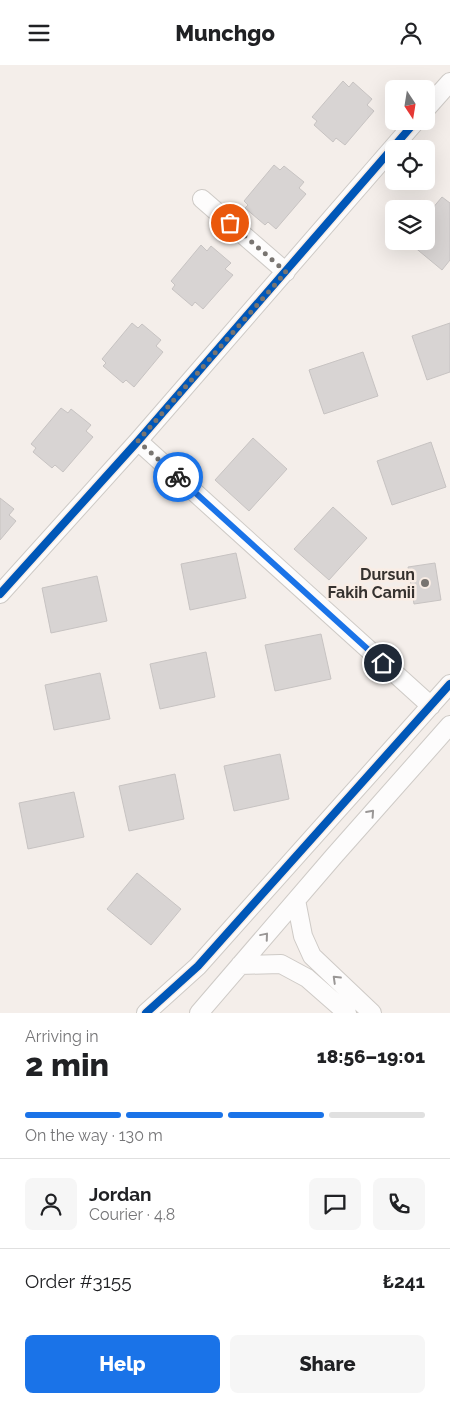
<!DOCTYPE html>
<html lang="en">
<head>
<meta charset="utf-8">
<style>
  body { margin:0; font-family:Raleway,sans-serif; background:#f6f6f6; color:#202124; height:100vh; display:flex; flex-direction:column; font-size:19px; white-space:nowrap }
  * { box-sizing:border-box; margin:0 }
  p { font-size:16px; color:#757577 }
  .icon { flex:none; width:28px; height:28px; fill:none; stroke:currentColor; stroke-width:2; stroke-linecap:round; stroke-linejoin:round }
  .map { position:relative; height:948px; overflow:hidden }
  .drawer { display:flex; flex-direction:column; background:#fff; flex:1 }
  .drawer>* { flex:none }
  .needle { width:32px; rotate:168deg }
  .buttons { position:absolute; left:385px; top:15px; display:grid; gap:10px }
  .buttons a { display:grid; place-items:center; width:50px; height:50px; border-radius:8px; background:#fff; box-shadow:0 5px 20px #0002; font-size:25px }
  .pin { position:absolute; display:grid; place-items:center; width:42px; height:42px; color:#fff; margin:-21px; border:2px solid #fff; border-radius:50%; box-shadow:0 1px 5px #0007 }
  .courier { position:absolute; display:grid; place-items:center; width:50px; height:50px; margin:-25px; border:4px solid #1a73e8; border-radius:50%; background:#fff; color:#222; box-shadow:0 1px 6px #0007 }
  .headline em { font-style:normal; font-weight:800 }
  .headline div { display:flex; flex-direction:column-reverse }
  .headline { display:flex; align-items:center; justify-content:space-between; height:85px; padding:0 25px }
  h1 { font-size:32px; font-weight:800; line-height:38px }
  .bar { display:grid; grid-template-columns:repeat(4,1fr); gap:8px 5px; align-content:center; height:60px; padding:0 25px }
  .bar i { height:6px; border-radius:4px; background:#e0e0e0 }
  .bar .current { background:#1a73e8 }
  .bar p { grid-column:span 4 }
  .line { display:flex; align-items:center; gap:12px; padding:0 25px; border-top:1px solid #e0e0e0 }
  .line div { flex:1 }
  .round { display:grid; place-items:center; flex:none; width:52px; height:52px; border-radius:8px; background:#f6f6f6 }
  .action { display:flex; gap:10px; margin-top:auto; padding:10px 25px }
  .action a { flex:1; height:58px; border-radius:8px; background:#1a73e8; color:#fff; font-size:20px; font-weight:800; line-height:58px; text-align:center }
  .action a+a { background:#f6f6f6; color:#202124 }
  header { display:flex; justify-content:space-between; align-items:center; height:65px; padding:0 25px; background:#fff; font-size:22px; font-weight:800 }
  .map>svg:first-child { display:block }
</style>
</head>
<body>
<header><svg class="icon" aria-label="menu" viewBox="0 0 24 24"><path d="M4 6h16M4 12h16M4 18h16"/></svg>Munchgo<svg class="icon" aria-label="person" viewBox="0 0 24 24"><circle cx="12" cy="8" r="4"/><path d="M4 21q1-7 8-7t8 7"/></svg></header>
<div class="map">
<svg width="450" height="948" viewBox="0 0 450 948">
  <rect width="100%" height="100%" fill="#f4eeea"/>
  <path fill="#d8d4d3" stroke="#c7c3c2" d="M343,16L349,22L353,17L372,34L367,40L374,46L345,80L336,73L333,77L314,60L317,56L312,52Z
    M274,100L280,105L284,101L304,117L299,123L306,129L276,164L268,157L265,160L245,143L248,140L244,136Z
    M442,132L450,138V195L442,205L407,176H426V151Z
    M201,180L207,186L211,181L231,198L225,204L233,210L203,244L195,237L192,241L172,224L175,220L171,216Z
    M132,258L138,263L142,259L161,275L156,281L163,287L134,322L126,315L123,318L103,301L106,298L102,294Z
    M450,258V307L427,315L412,271Z
    M363,287L378,331L324,349L309,305Z
    M61,343L68,348L71,344L91,360L86,366L93,372L63,407L55,400L52,403L33,387L36,383L31,379Z
    M253,373L287,404L249,446L215,415Z
    M431,377L446,422L392,440L377,396Z
    M0,433L14,444L9,450L16,456L0,475Z
    M333,442L367,473L329,515L294,484Z
    M236,488L246,533L190,545L181,499Z
    M435,498L441,535L414,539L408,502Z
    M97,511L107,556L51,568L42,523Z
    M321,569L331,614L275,626L265,580Z
    M206,587L215,632L160,644L150,599Z
    M100,608L110,654L54,665L45,620Z
    M280,689L289,734L234,746L224,701Z
    M175,709L184,754L129,766L119,721Z
    M74,727L84,772L28,784L19,738Z
    M137,808L181,844L151,880L107,844Z"/>
  <g fill="none" stroke-linecap="round" stroke-linejoin="round">
    <defs>
      <path id="minor" d="M426,44L450,17
        M202,134L286,207
        M138,376L431,641
        M0,529L138,376L416,56
        M296,835L303,871L312,891L372,948
        M240,900L281,899L307,913L347,948
        M146,948L198,901L450,619
        M199,948L334,791L450,660"/>
    </defs>
    <use href="#minor" stroke="#cecac6" stroke-width="20"/>
    <use href="#minor" stroke="#fdfcfc" stroke-width="18"/>
    <defs>
      <path id="cycleway" d="M0,529L138,376L416,56
        M146,948L198,901L450,619"/>
    </defs>
    <use href="#cycleway" stroke="#f9ede5" stroke-width="11"/>
    <use href="#cycleway" stroke="#0057b8" stroke-width="8"/>
  </g>
  <defs><path id="oneway-chevron" d="M-2-3.5L2.5 0L-2 3.5" fill="none" stroke-width="1.6" stroke-linecap="round" stroke-linejoin="round" transform="scale(1.25)"/></defs>
  <g stroke="#9a9796">
    <use href="#oneway-chevron" transform="translate(371 748) rotate(-48)"/>
    <use href="#oneway-chevron" transform="translate(265 871) rotate(-50)"/>
    <use href="#oneway-chevron" transform="translate(336 914) rotate(-136)"/>
  </g>
  <g fill="none" stroke-linecap="round" stroke-linejoin="round">
    <path stroke="#787470" stroke-width="5" stroke-dasharray="0 9" d="M178,412L138,376L286,207L230,158"/>
    <path stroke="#1a73e8" stroke-width="6" d="M178,412L383,598"/>
  </g>
  <circle fill="#787470" stroke="#f9ede5" stroke-width="2" cx="425" cy="518" r="5"/>
  <g text-anchor="middle" dominant-baseline="central" stroke-width="5" stroke-linejoin="round" paint-order="stroke">
    <g font-size="16" font-weight="bold" fill="#36322f" stroke="#f9ede5" text-anchor="end">
      <text x="415" y="509">Dursun<tspan x="415" dy="18">Fakih Camii</tspan></text>
    </g>
  </g>
</svg>
<div class="buttons">
<a><svg class="needle" viewBox="-14 -14 28 28"><path d="M0-13l5 13h-10z" fill="#e53935"/><path d="M0 13l5-13h-10z" fill="#757577"/></svg></a>
<a><svg class="icon" aria-label="locate" viewBox="0 0 24 24"><circle cx="12" cy="12" r="6"/><path d="M12 2v4M12 18v4M2 12h4M18 12h4"/></svg></a>
<a><svg class="icon" aria-label="layers" viewBox="0 0 24 24"><path d="M12 4l9 5-9 5-9-5zM3 14l9 5 9-5"/></svg></a>
</div>
<div class="pin" style="left:230px;top:158px;background:#ea580c"><svg class="icon" aria-label="bag" viewBox="0 0 24 24"><path d="M5 8h14l-1 12H6zM9 8a3 3 0 0 1 6 0"/></svg></div>
<div class="pin" style="left:383px;top:598px;background:#1f2937"><svg class="icon" aria-label="home" viewBox="0 0 24 24"><path d="M3 11l9-7 9 7M6 9v11h12V9"/></svg></div>
<div class="courier" style="left:178px;top:412px"><svg class="icon" aria-label="bike" viewBox="0 0 24 24"><circle cx="6" cy="16" r="4"/><circle cx="18" cy="16" r="4"/><path d="M6 16l4-8h5l3 8M10 8l3 8H6M13 5h3"/></svg></div>
</div>
<section class="drawer">
<div class="headline"><div><h1>2 min</h1><p>Arriving in</p></div><em>18:56–19:01</em></div>
<div class="bar"><i class="current"></i><i class="current"></i><i class="current"></i><i></i><p>On the way · 130 m</p></div>
<div class="line" style="height:90px"><a class="round"><svg class="icon" aria-label="person" viewBox="0 0 24 24"><circle cx="12" cy="8" r="4"/><path d="M4 21q1-7 8-7t8 7"/></svg></a><div><b>Jordan</b><p>Courier · 4.8</p></div><a class="round"><svg class="icon" aria-label="chat" viewBox="0 0 24 24"><path d="M4 5h16v11H9l-5 4z"/></svg></a><a class="round"><svg class="icon" aria-label="phone" viewBox="0 0 24 24"><path d="M5 4h4l2 5-3 2q2 4 5 5l2-3 5 2v4C11 20 4 13 5 4z"/></svg></a></div>
<div class="line" style="height:65px"><div>Order #3155</div><b>₺241</b></div>
<div class="action"><a>Help</a><a>Share</a></div>
</section>
</body>
</html>
